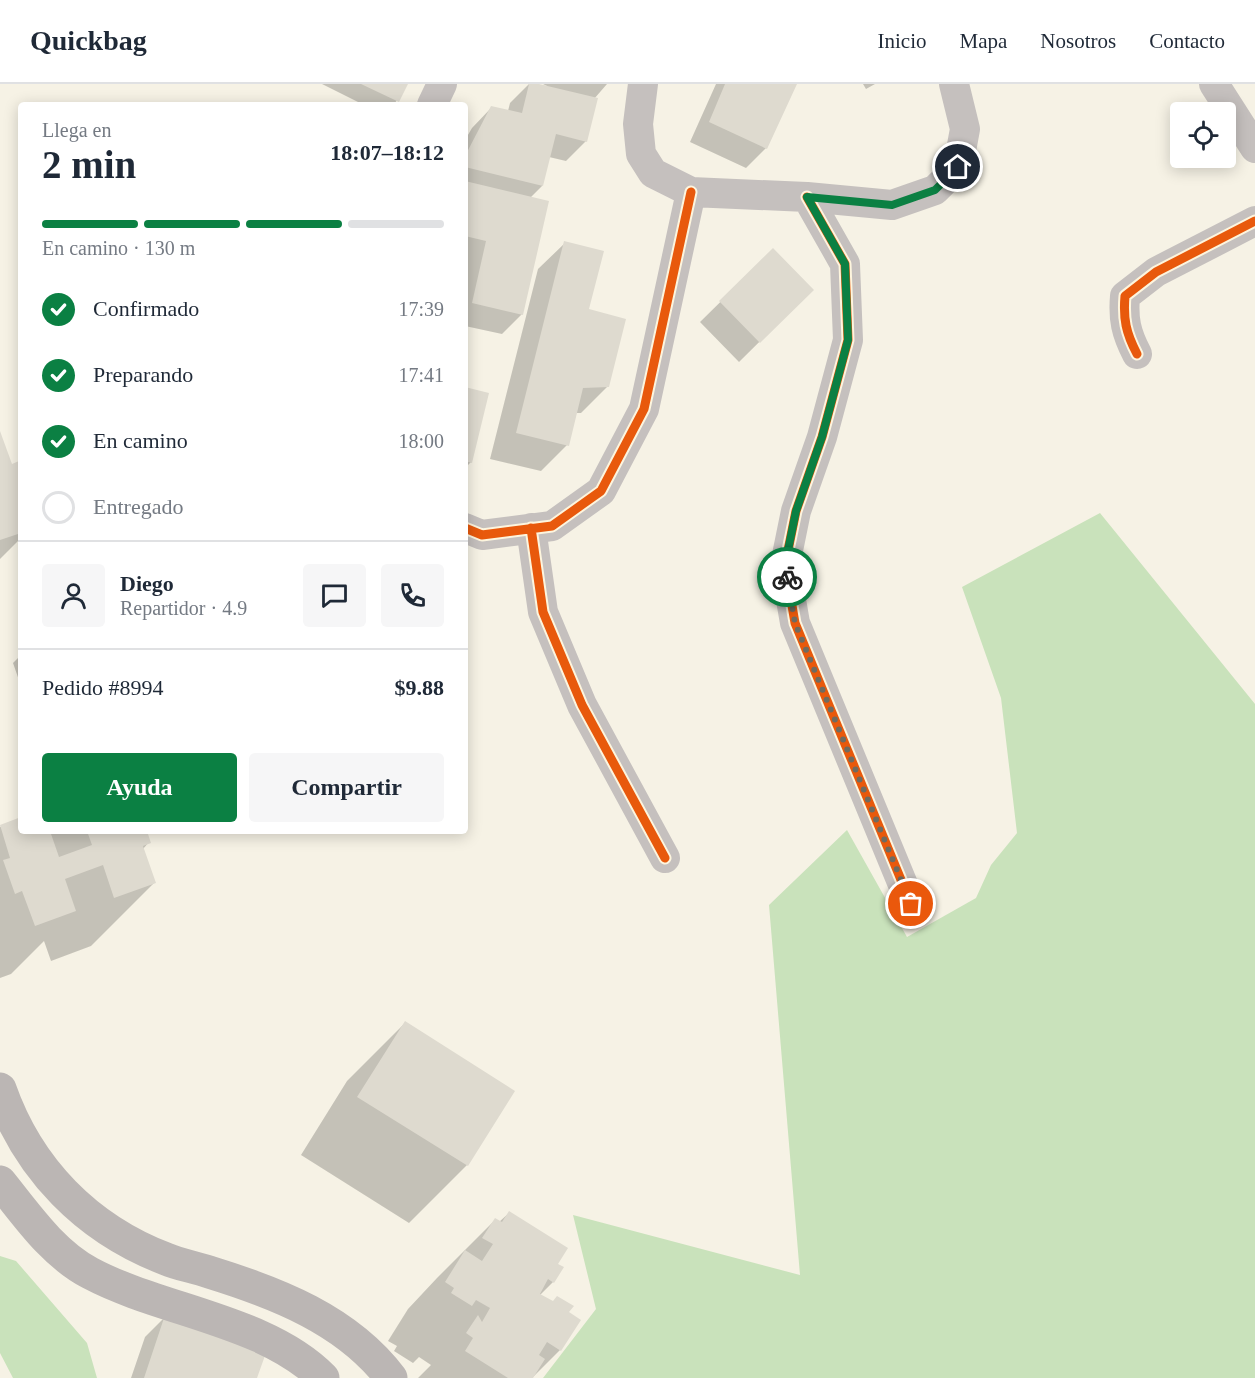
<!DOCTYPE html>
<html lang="es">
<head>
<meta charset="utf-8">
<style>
  body { margin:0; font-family:Georgia,serif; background:#f6f6f7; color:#1f2937; height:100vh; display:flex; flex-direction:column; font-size:22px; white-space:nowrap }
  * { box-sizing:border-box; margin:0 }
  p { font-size:20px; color:#747a83 }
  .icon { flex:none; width:33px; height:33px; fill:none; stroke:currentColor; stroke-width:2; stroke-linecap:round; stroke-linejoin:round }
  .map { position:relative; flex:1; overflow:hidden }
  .panel { position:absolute; left:18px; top:18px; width:450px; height:732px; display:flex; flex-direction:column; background:#fff; border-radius:6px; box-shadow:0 3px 15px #0003 }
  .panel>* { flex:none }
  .fabs { position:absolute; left:1170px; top:18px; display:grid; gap:12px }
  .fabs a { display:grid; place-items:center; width:66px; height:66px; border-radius:6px; background:#fff; box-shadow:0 3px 15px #0003; font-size:30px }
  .pin { position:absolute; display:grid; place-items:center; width:51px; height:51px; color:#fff; margin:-26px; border:3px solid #fff; border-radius:50%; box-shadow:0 2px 6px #0007 }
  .courier { position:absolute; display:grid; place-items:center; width:60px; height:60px; margin:-30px; border:4px solid #0b8043; border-radius:50%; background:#fff; color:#222; box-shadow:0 2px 8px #0007 }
  .headline em { font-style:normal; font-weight:600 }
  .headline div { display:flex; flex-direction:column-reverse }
  .headline { display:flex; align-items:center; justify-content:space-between; height:102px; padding:0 24px }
  h1 { font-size:39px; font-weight:600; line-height:45px }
  .bar { display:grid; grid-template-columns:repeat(4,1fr); gap:9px 6px; align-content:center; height:72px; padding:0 24px }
  .bar i { height:8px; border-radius:4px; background:#e0e1e3 }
  .bar .current { background:#0b8043 }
  .bar p { grid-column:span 4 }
  .line { display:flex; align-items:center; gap:15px; padding:0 24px; border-top:2px solid #e0e1e3 }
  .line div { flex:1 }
  .round { display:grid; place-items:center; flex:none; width:63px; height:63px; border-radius:6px; background:#f6f6f7 }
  ol { padding:0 24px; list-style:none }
  li { display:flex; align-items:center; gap:18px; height:66px }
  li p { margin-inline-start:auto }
  li .icon { padding:6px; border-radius:50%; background:#0b8043; color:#fff; stroke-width:4 }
  li:last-child { color:#747a83 }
  li i { width:33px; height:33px; border:3px solid #e0e1e3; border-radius:50% }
  .primary-button { display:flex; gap:12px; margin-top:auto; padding:12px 24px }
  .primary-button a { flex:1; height:69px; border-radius:6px; background:#0b8043; color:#fff; font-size:24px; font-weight:600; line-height:69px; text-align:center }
  .primary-button a+a { background:#f6f6f7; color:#1f2937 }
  header { display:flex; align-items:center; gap:36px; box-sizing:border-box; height:84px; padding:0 30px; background:#fff; border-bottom:2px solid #e0e1e3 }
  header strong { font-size:28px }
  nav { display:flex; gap:33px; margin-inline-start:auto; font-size:21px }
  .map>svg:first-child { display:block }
</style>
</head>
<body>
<header>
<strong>Quickbag</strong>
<nav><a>Inicio</a><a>Mapa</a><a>Nosotros</a><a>Contacto</a></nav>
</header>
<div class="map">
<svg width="1255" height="1294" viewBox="0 0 1255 1294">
  <rect width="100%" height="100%" fill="#f6f2e5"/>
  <path fill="#c9e2bb" d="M1100,429L1255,620V1294H543L596,1225L573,1131L800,1191L769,821L847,746L907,853L976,814L991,781L1017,749L1001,614L962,503Z
    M0,1172L16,1177L87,1259L97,1294H13L0,1269Z"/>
  <path fill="#0003" d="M322,0H406L394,21H364Z
    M529,0L547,2L543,0H607L594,15L586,57L566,77L549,73L542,102L530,114L522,230L502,250L465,242V56L472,44L492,23L508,27L510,19Z
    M716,0H795L766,64L746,84L690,58Z
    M863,0H875L866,5Z
    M565,159L587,226L608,302L581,329H576L567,361L541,387L490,375L538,185Z
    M773,166L812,206L739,278L700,238Z
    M465,305L471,378L465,384Z
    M0,350L11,382L21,386V454L0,475Z
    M21,571V602L13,579Z
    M21,613V626L18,617Z
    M21,735V747H145L149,758L143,765L154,799L91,862L51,877L44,857L11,890L0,894V743Z
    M405,939L513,1007L467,1081L409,1139L301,1071L347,997Z
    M509,1129L556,1180L553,1198L539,1212L567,1229L560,1266L532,1294H418L431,1281L419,1273L413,1279L394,1267L397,1262L388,1257L408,1225L437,1194L495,1136L499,1138Z
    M165,1233L256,1294H131L145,1253Z"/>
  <path fill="#dedacf" d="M361,0H408L399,18Z
    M529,0H539L598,14L587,58L556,50L543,102L465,83V72L491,22L522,29Z
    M725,0H797L767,65L709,38Z
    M465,97L549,117L523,231L472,219L486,157L465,152Z
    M564,157L604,167L589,225L626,235L609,303L583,304L569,362L516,349Z
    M773,164L814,206L760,259L719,217Z
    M465,303L489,309L472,379L465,377Z
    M0,347L12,380L19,377L21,382V449L0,456Z
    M21,733V747H50L59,773L92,761L87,747H147L151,759L143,762L156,799L114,814L103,781L65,795L76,827L35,842L22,807L15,810L3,776L10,774L0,741Z
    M405,937L515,1007L468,1082L357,1013Z
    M509,1127L568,1164L558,1180L564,1183L554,1199L548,1195L540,1210L553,1217L557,1212L574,1222L569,1228L581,1236L561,1267L547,1258L539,1271L545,1275L533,1294H508L465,1267L473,1254L466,1249L478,1231L482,1238L490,1224L476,1216L472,1222L451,1209L454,1204L445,1198L465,1166L482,1177L493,1160L482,1154L495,1134L502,1138Z
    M165,1231L267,1266L257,1294H144Z"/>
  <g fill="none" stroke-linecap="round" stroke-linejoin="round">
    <path stroke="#c5c0be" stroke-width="30" d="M643,0L638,40L641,70L653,89L691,108L807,113L892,121L935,106L958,83L965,45L954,0
      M1214,0L1255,64
      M432,21L442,0
      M807,113L845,180L848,256L822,353L796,427L785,481L795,539L911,820
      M1137,270C1126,249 1123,235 1125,212L1156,188L1255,137
      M465,444L482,451L552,442L601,407L644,325L691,108
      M531,444L543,528L582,621L665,774"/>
    <path stroke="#bbb6b4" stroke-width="33" d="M0,1005C28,1085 87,1145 166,1175C180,1181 195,1183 209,1188C277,1209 347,1236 391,1294
      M0,1098C26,1130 52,1169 90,1189C161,1227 266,1236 323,1294"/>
    <defs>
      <path id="cycleway" d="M807,113L845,180L848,256L822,353L796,427L785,481L795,539L911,820
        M1137,270C1126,249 1123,235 1125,212L1156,188L1255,137
        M465,444L482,451L552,442L601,407L644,325L691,108
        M531,444L543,528L582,621L665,774"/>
    </defs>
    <use href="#cycleway" stroke="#fdf5de" stroke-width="13"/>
    <use href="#cycleway" stroke="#e8590c" stroke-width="9"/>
  </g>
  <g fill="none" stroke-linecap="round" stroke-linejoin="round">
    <path stroke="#6f6b60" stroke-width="6" stroke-dasharray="0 10.8" d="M787,493L795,539L911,820"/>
    <path stroke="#0b8043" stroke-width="8" d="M787,493L785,481L796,427L822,353L848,256L845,180L807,113L892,121L935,106L958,83"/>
  </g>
</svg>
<div class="fabs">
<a><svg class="icon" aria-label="locate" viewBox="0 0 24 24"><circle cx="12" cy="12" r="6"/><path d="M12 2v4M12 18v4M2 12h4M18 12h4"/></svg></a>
</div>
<div class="pin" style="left:911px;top:820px;background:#ea580c"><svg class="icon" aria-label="bag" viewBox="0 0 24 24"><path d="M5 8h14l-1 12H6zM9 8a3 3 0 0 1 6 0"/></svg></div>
<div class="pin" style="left:958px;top:83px;background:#1f2937"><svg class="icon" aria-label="home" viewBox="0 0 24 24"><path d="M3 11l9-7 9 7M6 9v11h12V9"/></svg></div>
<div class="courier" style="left:787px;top:493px"><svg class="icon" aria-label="bike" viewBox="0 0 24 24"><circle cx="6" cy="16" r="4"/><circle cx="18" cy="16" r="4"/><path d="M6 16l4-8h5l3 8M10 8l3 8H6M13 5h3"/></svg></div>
<section class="panel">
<div class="headline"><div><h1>2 min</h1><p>Llega en</p></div><em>18:07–18:12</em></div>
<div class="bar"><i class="current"></i><i class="current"></i><i class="current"></i><i></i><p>En camino · 130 m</p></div>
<ol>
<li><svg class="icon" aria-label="check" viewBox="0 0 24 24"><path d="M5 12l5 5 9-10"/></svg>Confirmado<p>17:39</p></li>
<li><svg class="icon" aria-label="check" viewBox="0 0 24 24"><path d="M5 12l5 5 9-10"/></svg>Preparando<p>17:41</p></li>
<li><svg class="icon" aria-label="check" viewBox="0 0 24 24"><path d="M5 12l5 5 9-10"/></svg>En camino<p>18:00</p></li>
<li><i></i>Entregado</li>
</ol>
<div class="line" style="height:108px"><a class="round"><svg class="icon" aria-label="person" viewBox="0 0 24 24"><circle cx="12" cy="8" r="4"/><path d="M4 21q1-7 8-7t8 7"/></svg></a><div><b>Diego</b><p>Repartidor · 4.9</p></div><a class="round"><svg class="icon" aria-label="chat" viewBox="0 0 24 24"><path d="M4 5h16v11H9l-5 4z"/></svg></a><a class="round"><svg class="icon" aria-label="phone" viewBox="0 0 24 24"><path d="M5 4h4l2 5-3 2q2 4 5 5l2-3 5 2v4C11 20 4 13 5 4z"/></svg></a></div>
<div class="line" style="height:78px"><div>Pedido #8994</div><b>$9.88</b></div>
<div class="primary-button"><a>Ayuda</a><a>Compartir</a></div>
</section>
</div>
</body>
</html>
